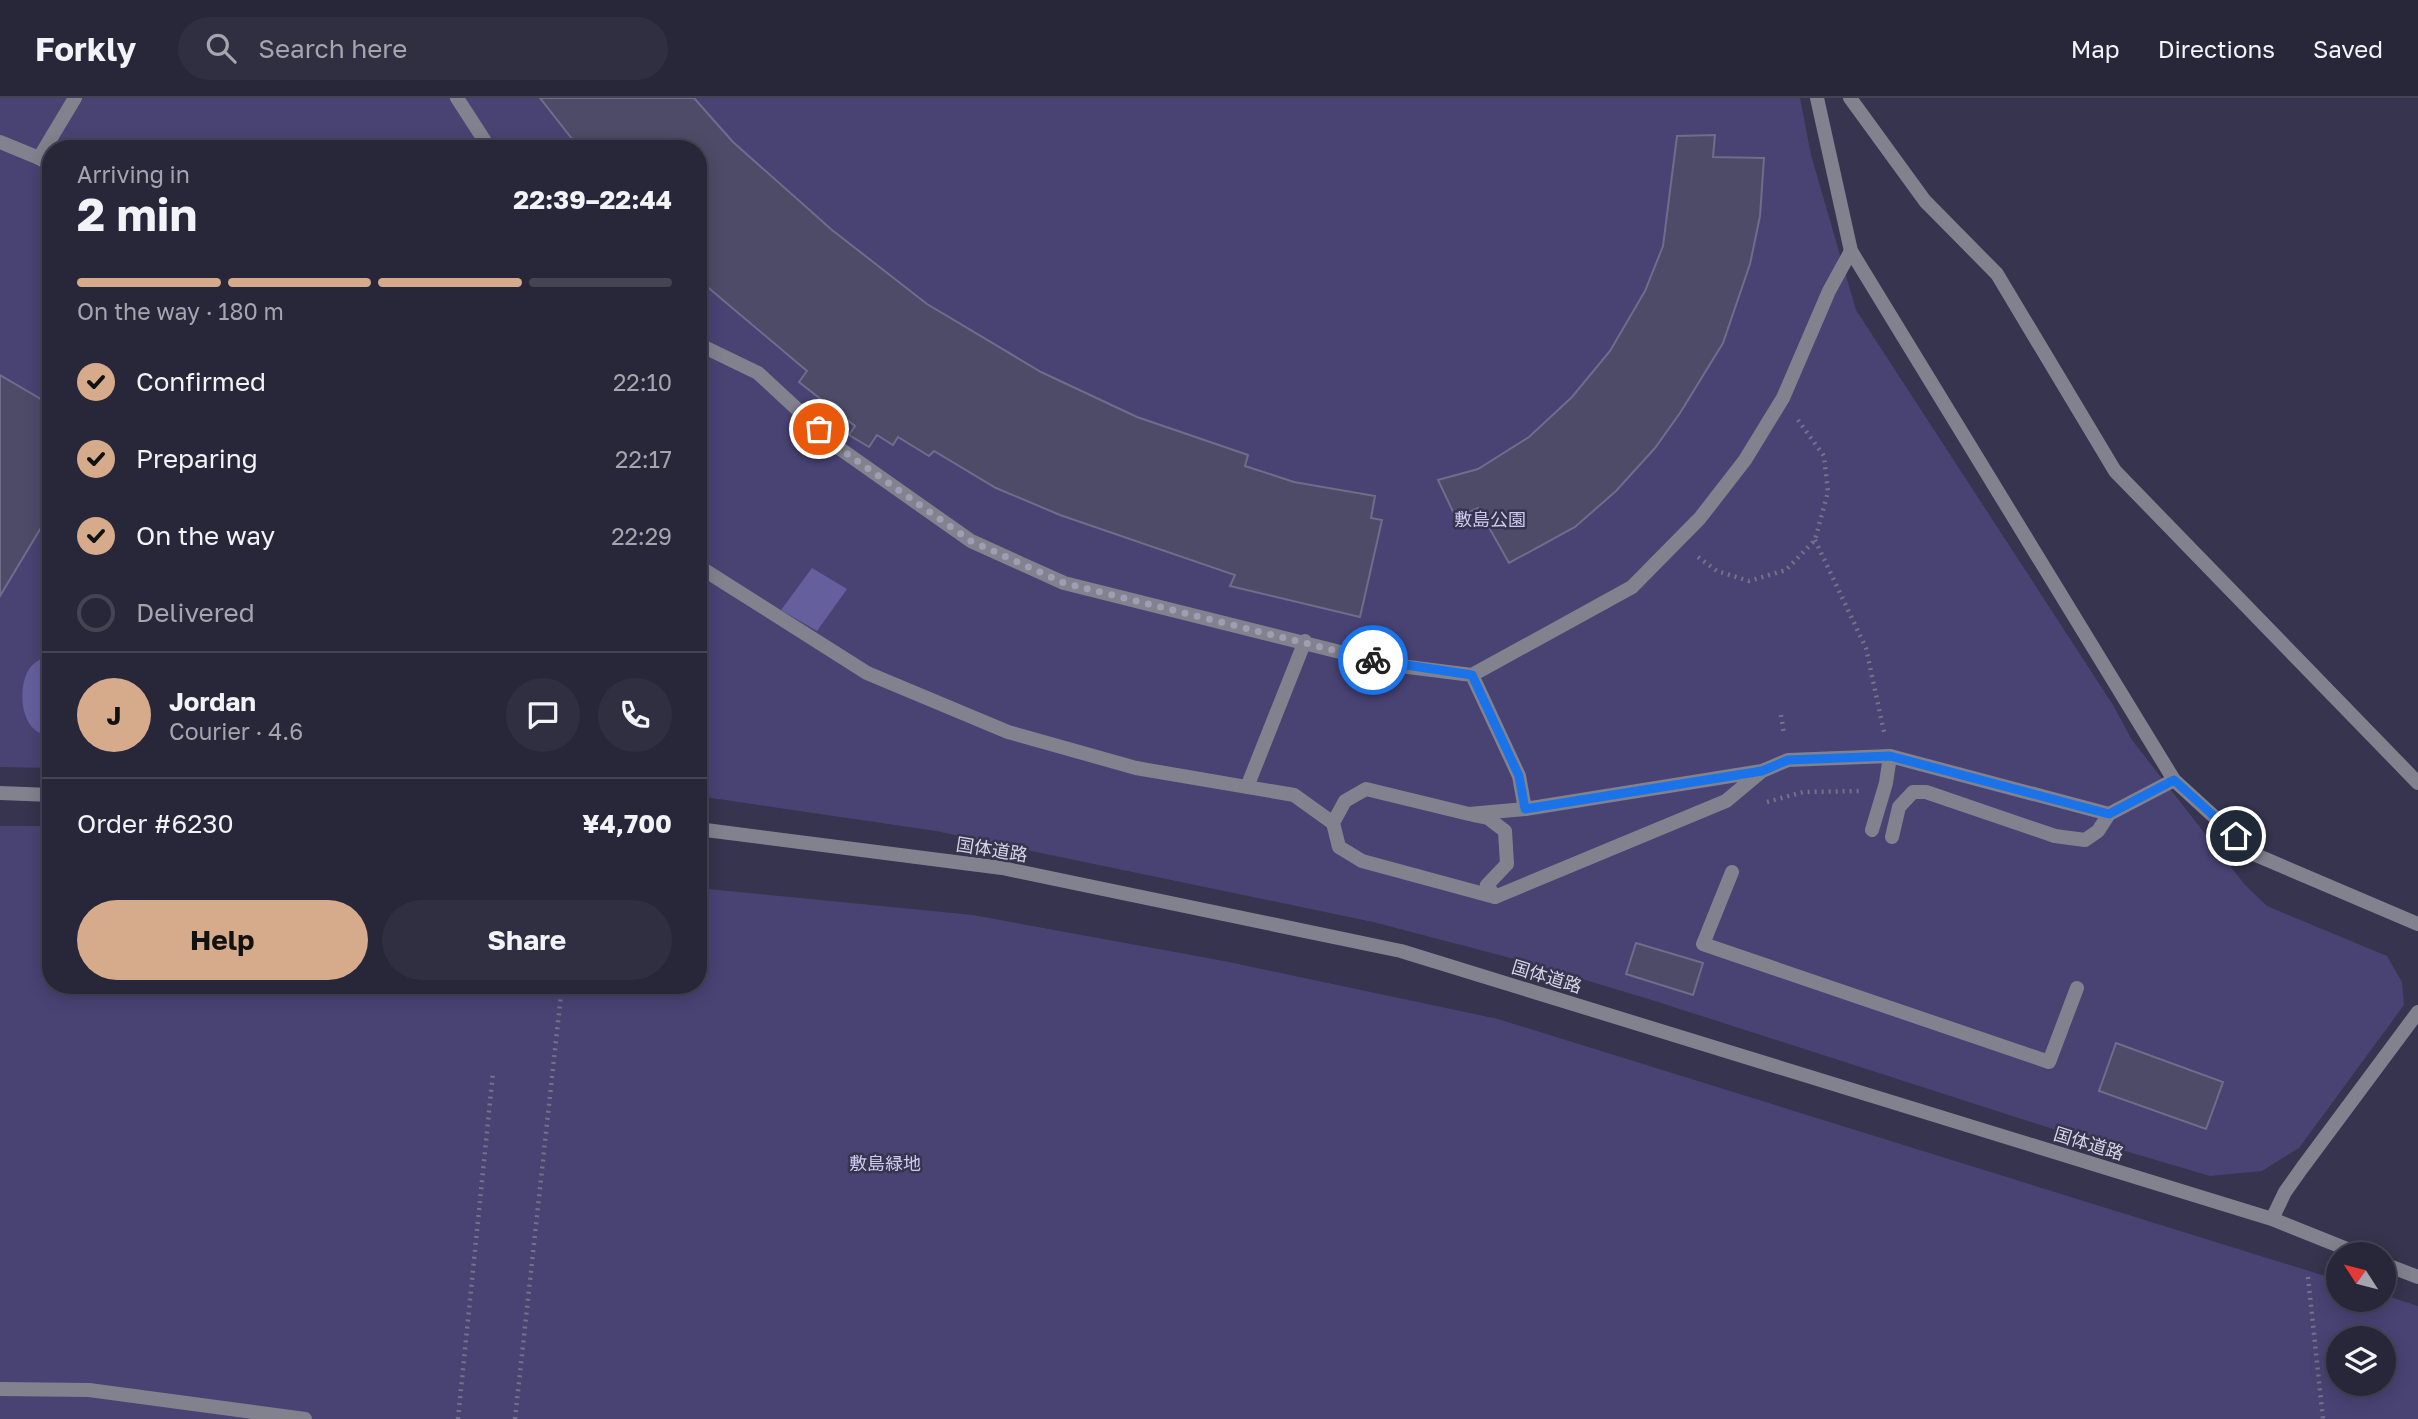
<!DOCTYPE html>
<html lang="en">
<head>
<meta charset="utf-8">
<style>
  body { margin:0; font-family:"Golos Text","Noto Sans JP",sans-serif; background:#302f42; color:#f1f3f6; height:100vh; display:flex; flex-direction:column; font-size:26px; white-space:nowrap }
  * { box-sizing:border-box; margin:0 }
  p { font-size:23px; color:#a5a5af }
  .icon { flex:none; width:38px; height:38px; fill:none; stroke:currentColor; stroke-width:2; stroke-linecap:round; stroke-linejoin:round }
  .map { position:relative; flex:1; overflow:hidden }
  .drawer { position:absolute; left:42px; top:42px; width:665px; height:854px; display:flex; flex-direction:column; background:#28273a; border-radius:28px; box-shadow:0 4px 18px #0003,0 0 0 2px #444454 }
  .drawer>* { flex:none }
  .needle { width:46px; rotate:306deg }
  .controls { position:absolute; left:2326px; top:1144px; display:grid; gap:14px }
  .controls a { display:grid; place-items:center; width:70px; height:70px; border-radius:50%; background:#28273a; box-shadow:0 4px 18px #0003,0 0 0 2px #444454; font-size:35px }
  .pin { position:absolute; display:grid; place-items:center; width:60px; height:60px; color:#fff; margin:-30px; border:4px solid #fff; border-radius:50%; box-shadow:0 2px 7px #0007 }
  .courier { position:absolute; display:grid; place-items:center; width:70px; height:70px; margin:-35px; border:5px solid #1a73e8; border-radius:50%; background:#fff; color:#222; box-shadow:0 2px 9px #0007 }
  .overview em { font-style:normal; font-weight:700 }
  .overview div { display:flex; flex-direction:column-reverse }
  .overview { display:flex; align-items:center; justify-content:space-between; height:119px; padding:0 35px }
  h1 { font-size:46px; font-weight:700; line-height:52px }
  .bar { display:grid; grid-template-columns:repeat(4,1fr); gap:10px 7px; align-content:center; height:84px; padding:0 35px }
  .bar i { height:9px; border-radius:5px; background:#444454 }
  .bar .on { background:#d6ab8b }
  .bar p { grid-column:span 4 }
  .line { display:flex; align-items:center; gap:18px; padding:0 35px; border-top:2px solid #444454 }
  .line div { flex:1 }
  .round { display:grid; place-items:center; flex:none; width:74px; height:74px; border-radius:37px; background:#302f42 }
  ol { padding:0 35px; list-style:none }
  li { display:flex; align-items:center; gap:21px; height:77px }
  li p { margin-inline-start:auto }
  li .icon { padding:7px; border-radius:50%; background:#d6ab8b; color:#111; stroke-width:4 }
  li:last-child { color:#a5a5af }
  li i { width:38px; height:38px; border:4px solid #444454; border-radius:50% }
  .action { display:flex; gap:14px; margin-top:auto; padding:14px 35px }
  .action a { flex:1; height:80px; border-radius:42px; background:#d6ab8b; color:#111; font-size:28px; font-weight:700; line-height:80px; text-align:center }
  .action a+a { background:#302f42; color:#f1f3f6 }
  header { display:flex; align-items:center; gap:42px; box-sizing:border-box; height:98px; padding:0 35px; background:#28273a; border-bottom:2px solid #444454 }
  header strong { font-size:33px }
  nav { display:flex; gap:38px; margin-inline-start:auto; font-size:24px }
  .search { width:490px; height:63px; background:#302f42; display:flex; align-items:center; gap:18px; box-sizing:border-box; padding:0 24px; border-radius:38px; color:#a5a5af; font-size:26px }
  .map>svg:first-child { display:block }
</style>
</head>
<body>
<header>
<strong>Forkly</strong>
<div class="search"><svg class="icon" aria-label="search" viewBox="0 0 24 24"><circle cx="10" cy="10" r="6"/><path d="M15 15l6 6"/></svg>Search here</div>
<nav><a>Map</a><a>Directions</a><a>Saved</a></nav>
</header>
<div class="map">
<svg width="2418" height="1321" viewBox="0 0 2418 1321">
  <rect width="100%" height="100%" fill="#36344e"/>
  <path fill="#484373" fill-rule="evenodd" d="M0,0H1800L1811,57L1856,212L2113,607L2132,642L2245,787L2267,808L2387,858L2402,884L2404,907L2299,1050L2262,1073L2210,1078L2081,1040L1658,904L1526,864L1373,824L936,733L698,698V51H51V670L0,669Z
    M0,728H51V887H698V790L973,817L1224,863L1498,921L2338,1182V1202H2384V1197L2418,1208V1321H0ZM2338,1241H2384V1286H2338Z"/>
  <path fill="#655f9e" d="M812,470L847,491L817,533L781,512Z
    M51,556V637C21,638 17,593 28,573C33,564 42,560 51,556Z"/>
  <path fill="#4d4b67" stroke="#6e6d8b" stroke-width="2" d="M540,0H694L733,44L832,132L927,206L1041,274L1137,319L1248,357L1245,368L1294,384L1375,398L1371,420L1382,422L1360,519L1230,488L1235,477L1060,417L996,390L934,353L929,358L898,339L893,347L877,337L869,349L849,337L855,328L799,284L807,273L698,181V51H580Z
    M1715,37L1713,59L1764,60L1760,118L1750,166L1723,245L1680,315L1655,350L1616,393L1575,429L1509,465L1478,410L1456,420L1438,382L1478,371L1529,339L1572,299L1610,253L1645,193L1663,148L1677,38Z
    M0,277L51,307V413L0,498Z
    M1636,845L1703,865L1693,897L1626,876Z
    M2116,945L2223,984L2206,1031L2099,993Z"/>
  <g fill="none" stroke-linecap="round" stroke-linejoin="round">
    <path stroke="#747289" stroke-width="4.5" stroke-dasharray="2 5" stroke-linecap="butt" d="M1815,442L1866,550L1884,634
      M1698,459L1717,473L1749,483L1786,472L1815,442L1828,394L1824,358L1798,322
      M1781,617L1784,636
      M1767,704L1803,694L1859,693
      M2308,1179L2323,1321
      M458,1321L493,974
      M515,1321L562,887"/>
    <path stroke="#82828f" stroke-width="14" d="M457,0L490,51
      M1850,0L1925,103L1997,176L2115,373L2418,685
      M51,67L39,60L75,0
      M698,246L758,275L839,350L971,443L1064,485L1392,567L1472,577L1632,489L1700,420L1745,362L1783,300L1829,193L1851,153
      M698,468L867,575L1008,634L1136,670L1294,697L1333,725
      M1472,577L1519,678L1525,711
      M1247,689L1305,543
      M1473,717L1488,720L1505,733L1507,766L1487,787L1495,799
      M1872,732L1886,685L1890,658
      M1892,739L1899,709L1913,694H1926L2055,738L2085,742L2098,733L2109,716
      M1732,774L1703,846L2049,964L2077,890
      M0,1291L89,1292L305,1321"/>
    <path stroke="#82828f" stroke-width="14" d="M0,44L39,60"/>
    <path stroke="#82828f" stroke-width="14" d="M1817,0L1851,153L2174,682L2256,757L2418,826
      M1762,673L1726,703L1495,799L1362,763L1339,749L1333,725L1345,703L1366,691L1469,716L1525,711L1762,673L1788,662L1890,658L2109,716L2174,682
      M0,695L51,697
      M698,731L1002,770L1401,853L2272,1121L2362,1157
      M2272,1121L2285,1094L2302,1070L2418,914
      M2384,1166L2418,1179"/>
  </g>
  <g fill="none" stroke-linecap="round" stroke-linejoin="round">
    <path stroke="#9e9db1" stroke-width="7" stroke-dasharray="0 12.6" d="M819,331L839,350L971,443L1064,485L1373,562"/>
    <path stroke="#1a73e8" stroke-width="9" d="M1373,562L1472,577L1519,678L1525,711L1762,673L1788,662L1890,658L2109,716L2174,682L2236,738"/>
  </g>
  <g text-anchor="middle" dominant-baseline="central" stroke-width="5" stroke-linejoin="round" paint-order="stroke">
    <g font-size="18" fill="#cdcbf1" stroke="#36344e">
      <text x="1490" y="421">敷島公園</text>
      <text x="885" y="1065">敷島緑地</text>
    </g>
    <g font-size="18" fill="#d6d5e6" stroke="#36344e">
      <text transform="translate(992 751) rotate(9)">国体道路</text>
      <text transform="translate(1547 878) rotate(17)">国体道路</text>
      <text transform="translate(2089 1045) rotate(17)">国体道路</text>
    </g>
  </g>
</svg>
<div class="controls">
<a><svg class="needle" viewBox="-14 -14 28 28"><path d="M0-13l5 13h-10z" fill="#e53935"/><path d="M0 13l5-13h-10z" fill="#a5a5af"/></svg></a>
<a><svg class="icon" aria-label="layers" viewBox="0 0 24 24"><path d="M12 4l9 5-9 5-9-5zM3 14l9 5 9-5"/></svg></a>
</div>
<div class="pin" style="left:819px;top:331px;background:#ea580c"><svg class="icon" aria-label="bag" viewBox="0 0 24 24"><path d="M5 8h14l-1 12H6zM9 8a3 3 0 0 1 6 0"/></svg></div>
<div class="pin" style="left:2236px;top:738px;background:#1f2937"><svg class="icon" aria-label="home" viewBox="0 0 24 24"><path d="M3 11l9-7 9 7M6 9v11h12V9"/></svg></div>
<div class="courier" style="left:1373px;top:562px"><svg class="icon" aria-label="bike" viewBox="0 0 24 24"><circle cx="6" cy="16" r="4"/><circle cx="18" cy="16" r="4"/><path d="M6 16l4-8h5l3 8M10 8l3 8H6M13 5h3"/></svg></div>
<section class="drawer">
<div class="overview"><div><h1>2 min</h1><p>Arriving in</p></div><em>22:39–22:44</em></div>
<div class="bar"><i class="on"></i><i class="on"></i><i class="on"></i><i></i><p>On the way · 180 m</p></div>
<ol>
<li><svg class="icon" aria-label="check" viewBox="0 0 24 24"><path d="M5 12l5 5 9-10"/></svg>Confirmed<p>22:10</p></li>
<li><svg class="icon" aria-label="check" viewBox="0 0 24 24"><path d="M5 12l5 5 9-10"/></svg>Preparing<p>22:17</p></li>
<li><svg class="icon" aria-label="check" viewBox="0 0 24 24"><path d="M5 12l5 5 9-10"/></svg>On the way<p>22:29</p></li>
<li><i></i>Delivered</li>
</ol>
<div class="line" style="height:126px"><b class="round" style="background:#d6ab8b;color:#111">J</b><div><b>Jordan</b><p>Courier · 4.6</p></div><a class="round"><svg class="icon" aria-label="chat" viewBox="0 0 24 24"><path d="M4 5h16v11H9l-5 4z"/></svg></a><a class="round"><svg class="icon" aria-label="phone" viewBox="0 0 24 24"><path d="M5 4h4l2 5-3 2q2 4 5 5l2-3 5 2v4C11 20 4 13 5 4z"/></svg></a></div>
<div class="line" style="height:91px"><div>Order #6230</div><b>¥4,700</b></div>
<div class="action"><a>Help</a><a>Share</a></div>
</section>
</div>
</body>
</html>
